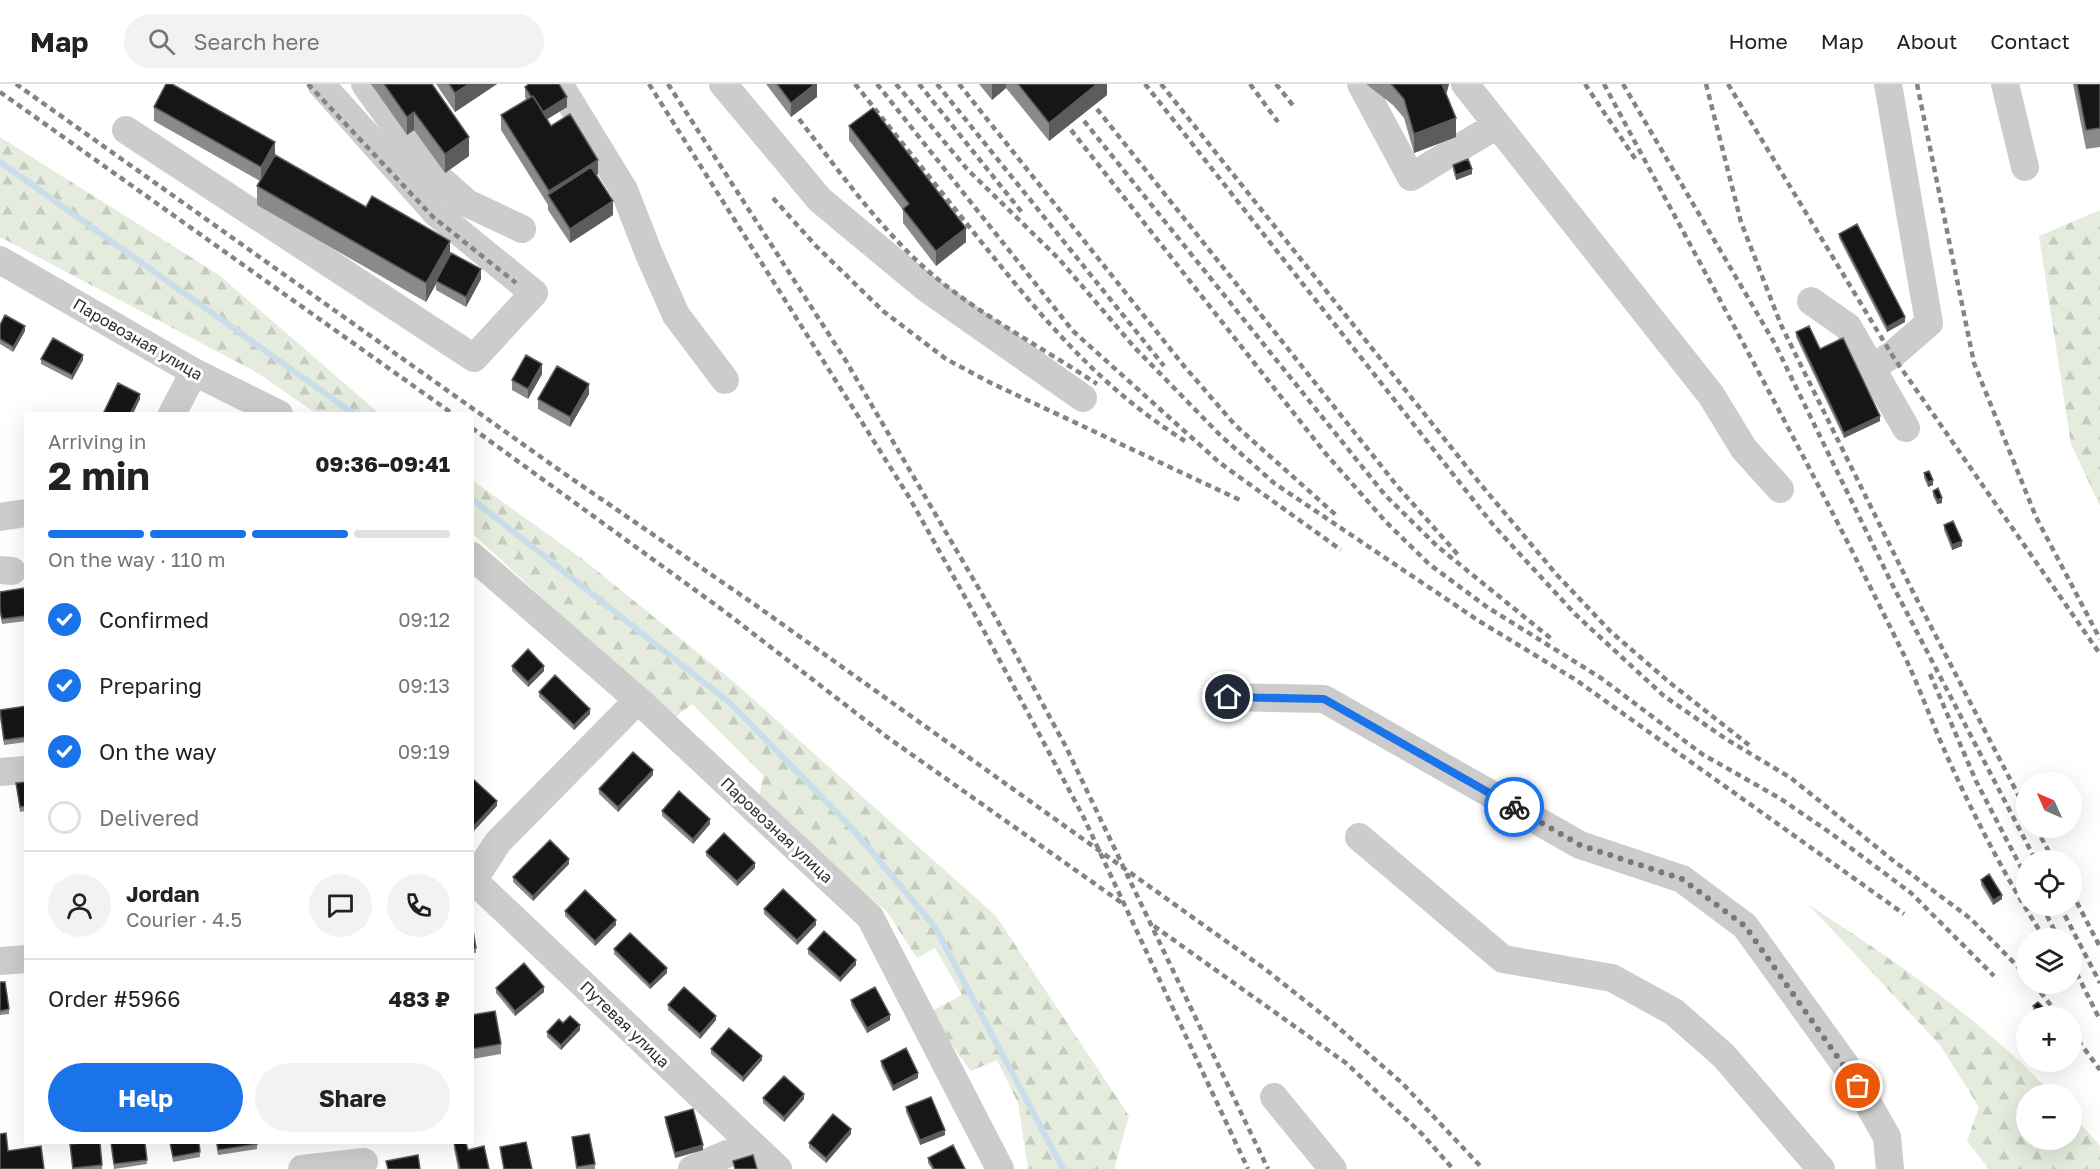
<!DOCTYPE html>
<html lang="en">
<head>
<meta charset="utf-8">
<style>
  body { margin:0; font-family:"Golos Text",sans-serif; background:#f2f2f2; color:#222; height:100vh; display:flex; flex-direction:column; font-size:22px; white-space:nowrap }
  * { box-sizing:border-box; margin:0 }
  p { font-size:20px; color:#767676 }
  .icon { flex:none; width:33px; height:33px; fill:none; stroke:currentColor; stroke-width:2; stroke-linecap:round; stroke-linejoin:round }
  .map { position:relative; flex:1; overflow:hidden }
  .details { position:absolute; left:24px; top:328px; width:450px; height:732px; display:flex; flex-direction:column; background:#fff; border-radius:0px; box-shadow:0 6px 24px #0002 }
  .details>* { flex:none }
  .needle { width:39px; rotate:315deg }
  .buttons { position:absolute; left:2016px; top:688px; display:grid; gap:12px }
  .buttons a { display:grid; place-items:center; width:66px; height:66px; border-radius:50%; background:#fff; box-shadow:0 6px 24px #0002; font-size:30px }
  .pin { position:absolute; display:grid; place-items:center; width:51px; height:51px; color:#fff; margin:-26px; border:3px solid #fff; border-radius:50%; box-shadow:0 2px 6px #0007 }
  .courier { position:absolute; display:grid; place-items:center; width:60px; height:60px; margin:-30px; border:4px solid #1a73e8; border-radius:50%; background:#fff; color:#222; box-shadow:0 2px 8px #0007 }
  .summary em { font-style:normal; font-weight:700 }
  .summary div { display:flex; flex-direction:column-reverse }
  .summary { display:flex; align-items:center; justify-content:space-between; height:102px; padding:0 24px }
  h1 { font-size:39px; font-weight:700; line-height:45px }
  .bar { display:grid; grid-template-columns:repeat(4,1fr); gap:9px 6px; align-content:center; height:72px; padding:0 24px }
  .bar i { height:8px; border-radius:4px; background:#e0e0e0 }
  .bar .selected { background:#1a73e8 }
  .bar p { grid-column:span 4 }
  .line { display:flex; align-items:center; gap:15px; padding:0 24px; border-top:2px solid #e0e0e0 }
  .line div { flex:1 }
  .round { display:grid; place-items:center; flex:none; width:63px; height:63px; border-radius:32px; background:#f2f2f2 }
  ol { padding:0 24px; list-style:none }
  li { display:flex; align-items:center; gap:18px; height:66px }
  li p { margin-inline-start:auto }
  li .icon { padding:6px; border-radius:50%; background:#1a73e8; color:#fff; stroke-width:4 }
  li:last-child { color:#767676 }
  li i { width:33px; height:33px; border:3px solid #e0e0e0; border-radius:50% }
  .action { display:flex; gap:12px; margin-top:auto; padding:12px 24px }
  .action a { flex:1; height:69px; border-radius:36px; background:#1a73e8; color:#fff; font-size:24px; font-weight:700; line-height:69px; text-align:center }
  .action a+a { background:#f2f2f2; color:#222 }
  header { display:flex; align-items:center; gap:36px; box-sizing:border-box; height:84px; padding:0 30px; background:#fff; border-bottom:2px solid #e0e0e0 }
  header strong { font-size:28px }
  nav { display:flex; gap:33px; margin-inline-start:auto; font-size:21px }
  .search { width:420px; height:54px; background:#f2f2f2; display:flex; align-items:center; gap:15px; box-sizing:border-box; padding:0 21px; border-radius:33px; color:#767676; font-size:22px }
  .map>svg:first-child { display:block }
</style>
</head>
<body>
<header>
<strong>Map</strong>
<div class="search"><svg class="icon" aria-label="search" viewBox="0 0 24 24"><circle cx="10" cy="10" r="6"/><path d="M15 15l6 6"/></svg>Search here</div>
<nav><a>Home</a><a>Map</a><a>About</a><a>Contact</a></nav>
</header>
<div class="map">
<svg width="2100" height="1085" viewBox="0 0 2100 1085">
  <defs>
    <pattern id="forest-firs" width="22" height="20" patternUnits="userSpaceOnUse" patternTransform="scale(1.5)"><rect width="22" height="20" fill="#e5ecdd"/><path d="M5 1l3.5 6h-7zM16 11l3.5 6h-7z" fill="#c5cbbe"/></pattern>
  </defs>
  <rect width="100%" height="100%" fill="#fff"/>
  <path fill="url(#forest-firs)" d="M0,53L219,191L380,330H317L256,288L0,153Z
    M2100,126V422L2071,360L2039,152Z
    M472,396L585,477L735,599L996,832L1129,1032L1114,1085H1028L1018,1019L997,976L971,987L928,929L962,911L935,864L917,874L887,828L759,716L763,691L692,620L673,635L473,450Z
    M1809,821C1896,878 1982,935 2053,1011H2026V1056H2072V1030L2100,1062V1085H1989L1967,1057L1979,1023L1940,961Z"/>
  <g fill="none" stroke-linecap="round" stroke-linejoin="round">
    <path stroke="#caddeb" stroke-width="6" d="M0,78L354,330
      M472,415L730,619L850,742L935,843L1063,1085"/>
    <path stroke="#ccc" stroke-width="28" d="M365,0L421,78L467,119L522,145
      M559,0L624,106L649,170L676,231L725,296
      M723,0L820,116L926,204L1083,314
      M1361,0L1411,93L1497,41
      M1465,0L1711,311L1744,365L1780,405
      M2005,0L2025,83
      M126,46L474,274L534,209L437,130L321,0
      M0,176L194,288L279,330
      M1811,217L1848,243L1906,344
      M1870,284L1892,271L1929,239L1888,0
      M172,330L194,288
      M0,433L26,429
      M472,472L638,616L870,833L1000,1085
      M0,486L12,487
      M1228,613L1324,615L1580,761L1682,795L1745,842L1849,986L1887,1053L1890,1085
      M0,688L26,686
      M1359,753L1503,875L1612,894L1674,928L1724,972L1821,1085
      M472,795L778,1085
      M472,798L498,758L638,616
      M0,877L26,875
      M1274,1013L1333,1085
      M302,1085L364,1078
      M692,1085L750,1060"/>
    <path stroke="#848484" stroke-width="4.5" stroke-dasharray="6 4.5" stroke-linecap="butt" d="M16,0L562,388L754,520L1265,885L1333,939L1402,999L1483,1085
      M308,0L433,133L516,199
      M649,0L909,413L984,547L1083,732L1248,1085
      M668,0L846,277L996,534L1066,663L1268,1085
      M855,0C895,50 935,100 975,150C1039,230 1097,302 1185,357
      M877,0L1073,247L1220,379L1341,466
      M896,0L967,85L1059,175L1135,264L1221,352L1274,399L1479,537L1576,596L1904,830
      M919,0L1024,131
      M937,0L1164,282
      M959,0L1184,282L1235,341L1337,432
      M1145,0L1494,442L1575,530L1664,612L1726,655L1791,694L1895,778L1971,835L2026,891
      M1161,0L1482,402L1557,491L1610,547L1669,598L1749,661
      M1250,0L1278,38
      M1276,0L1295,24
      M1585,0L1636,76
      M1604,0C1703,186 1806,371 1899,561C1916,594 1928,629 1943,663C1972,729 2006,795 2045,855
      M1623,0L1775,260L1893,502L2036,777
      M1706,0L1741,138L1781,241L1911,504L2026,726
      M1728,0L1892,271L2100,570
      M1917,0L1974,279L2036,433L2100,555
      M0,8L453,330
      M1097,25L1398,403L1460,473
      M799,35C835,82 870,131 913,173C965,224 1036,259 1097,300
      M1084,37L1385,411L1437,462L1554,557
      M1071,46L1326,370L1386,438L1429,480L1487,523L1601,594L1702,670L1781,715L1832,750L1911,809L1994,892
      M773,114L816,162L883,227L946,275L991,299L1242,417
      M472,344L724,527L887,653L1122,819
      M1930,590L1976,697L2026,793
      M2036,744L2054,777
      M2072,809L2100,863
      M2042,822L2059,855
      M2060,822L2100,899
      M1154,842L1346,979L1423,1051L1453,1085
      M2072,880L2100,936
      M2034,900L2060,933
      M2072,948L2100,986"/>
  </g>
  <path fill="#8a8a8a" d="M371,0H432L469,72L445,89L414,46L407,51Z
    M436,0H497L455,28Z
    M766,0H817V13L791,33Z
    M979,0H1107V11L1049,57L1006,4L992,16Z
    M1366,0H1449L1446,9L1456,53L1414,69L1404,34L1393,21Z
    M2073,0H2100V63L2086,65Z
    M525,3L567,23L547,35L551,42L598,90L596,91L613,131L570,159L548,126V121L501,46V31L526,15L525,13Z
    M154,23L275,71L450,171L481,195L466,223L436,206V200L426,218L257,121V102L260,97L154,37Z
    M849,42L966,158L936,182L903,139V126L849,56Z
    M1453,81L1472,90L1456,96L1453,86Z
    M1839,150L1905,238L1887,248L1839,154Z
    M0,241L25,247L13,268L0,260Z
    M1796,248L1820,265L1880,337L1844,354L1796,253Z
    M41,275L83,276L72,296L41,280Z
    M542,290L528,315L512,306V296Z
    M589,310L570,343L538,325V315Z
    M1924,389L1933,401L1928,403L1924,394Z
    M1933,407L1942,419L1937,420L1933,412Z
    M1944,441L1962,462L1952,466L1944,446Z
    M0,508L26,515V537L2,540L0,530Z
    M512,582L544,587L528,603L512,587Z
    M539,608L590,630L574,646L539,613Z
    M26,622V658L4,661L0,634V626Z
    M653,691L618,728L599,710V705Z
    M26,698V727L20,728L16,699Z
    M662,727L710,740L693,760L662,732Z
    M706,768L755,784L737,802L706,772Z
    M569,780L533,817L513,798V793Z
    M1981,796L2002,815L1993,821L1981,801Z
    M764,825L816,841L797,861L764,830Z
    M565,827L616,841L595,862L565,832Z
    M472,841L476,864V869H472Z
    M614,865L667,889L650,905L614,870Z
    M808,865L856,881L840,898L808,870Z
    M0,898L9,925V930L0,931Z
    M496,904L544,908L515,932L496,909Z
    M851,916L890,936L867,949L851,921Z
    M668,921L716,936L700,955L668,926Z
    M2033,922L2044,929L2039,933L2033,927Z
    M472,931L501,960V970L472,975Z
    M580,946L561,966L547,953V948Z
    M711,965L762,976L743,998L711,970Z
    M881,977L918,994L893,1007L881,982Z
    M763,1014L804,1015L784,1038L763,1019Z
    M906,1023L945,1051L920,1061L906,1028Z
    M665,1033L703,1066L675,1074L665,1038Z
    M851,1050L826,1079L809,1064V1059Z
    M572,1053L595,1080V1085H576Z
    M111,1059H145L147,1080L114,1085Z
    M170,1059H199L200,1073L173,1078Z
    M216,1059H257V1065L218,1071Z
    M454,1059L468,1066L489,1085H458L454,1064Z
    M70,1060L102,1081V1085H72Z
    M928,1074L965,1085H932L928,1079Z"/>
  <path fill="#5c5c5c" d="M469,0H497L455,28V9Z
    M815,0H817V13L791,33V19Z
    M992,0H1006V4L992,16Z
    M1097,0H1107V11L1049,57V39Z
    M1441,0H1449L1447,8L1441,16Z
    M567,13V23L541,39V29Z
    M414,28V46L407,51V33Z
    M1456,34V53L1414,69V50Z
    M469,53V72L445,89V70Z
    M275,58V72L261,97V83Z
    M598,76V90L553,119L549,112V107Z
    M1472,85V90L1456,96V91Z
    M613,117V131L570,159V145Z
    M966,144V158L936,182V167Z
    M450,157V176L436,197V200L426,218V199Z
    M481,185V195L466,223V213Z
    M1905,233V238L1887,248V243Z
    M25,242V247L13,268V263Z
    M83,271V276L72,296V291Z
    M542,280V290L528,315V305Z
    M589,300V310L570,343V333Z
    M140,310V315L133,330H130Z
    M1880,332V337L1844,354V349Z
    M1933,396V401L1928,403V398Z
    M1942,414V419L1937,420V416Z
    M1962,457V462L1952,466V461Z
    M544,582V587L528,603V598Z
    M590,625V630L574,646V641Z
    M653,686V691L618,728V723Z
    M497,717V722L473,748V743Z
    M710,735V740L693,760V755Z
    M569,775V780L533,817V812Z
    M755,779V784L737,802V797Z
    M2002,811V815L1993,821V816Z
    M616,836V841L595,862V857Z
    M816,836V841L797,861V856Z
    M856,876V881L840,898V894Z
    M667,884V889L650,905V901Z
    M544,903V908L515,932V927Z
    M2044,924V929L2039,933V928Z
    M890,931V936L867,949V944Z
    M716,932V936L700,955V950Z
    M580,941V946L561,966V961Z
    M762,972V976L743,998V993Z
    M918,989V994L893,1007V1002Z
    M804,1010V1015L784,1038V1033Z
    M851,1045V1050L826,1079V1074Z
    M945,1046V1051L920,1061V1056Z
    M703,1061V1066L675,1074V1069Z"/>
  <path fill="#161616" stroke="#5c5c5c" stroke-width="1.5" d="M166,0H172L275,58L261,83L154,23Z
    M384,0H432L469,53L445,70L414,28L407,33Z
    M449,0H469L455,9Z
    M529,0H559L567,13L543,28L533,12L531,13L525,3Z
    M777,0H815L791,19Z
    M1018,0H1097L1049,39Z
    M1391,0H1442L1456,34L1414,50L1404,15Z
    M2077,0H2100V44L2086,46Z
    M533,12L551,42L570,30L598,76L549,107L501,31Z
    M873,24L966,144L936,167L903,125L909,120L849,42Z
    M275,71L366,123L372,112L450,157L426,199L257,102Z
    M1468,75L1472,85L1456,91L1453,81Z
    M591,83L613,117L570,145L548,111Z
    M1857,140L1905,233L1887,243L1839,150Z
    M451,169L481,185L466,213L436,197Z
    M5,231L25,242L13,263L0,255V241Z
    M1809,242L1820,265L1843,254L1880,332L1844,349L1796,248Z
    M53,254L83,271L72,291L41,275Z
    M526,271L542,280L528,305L512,296Z
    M557,282L589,300L570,333L538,315Z
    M118,299L140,310L130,330H103Z
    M1929,387L1933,396L1928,398L1924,389Z
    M1938,404L1942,414L1937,416L1933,407Z
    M1953,437L1962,457L1952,461L1944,441Z
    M24,504L26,515V532L2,535L0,525V508Z
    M528,565L544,582L528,598L512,582Z
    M555,591L590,625L574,641L539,608Z
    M26,622V653L4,656L0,626Z
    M633,668L653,686L618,723L599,705Z
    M472,694L497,717L473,743H472Z
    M26,698V722L20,723L16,699Z
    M679,707L710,735L693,755L662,727Z
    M724,749L755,779L737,797L706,768Z
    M550,756L569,775L533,812L513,793Z
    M1989,790L2002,811L1993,816L1981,796Z
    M783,805L816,836L797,856L764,825Z
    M585,806L616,836L595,857L565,827Z
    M472,841L476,864H472Z
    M824,847L856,876L840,894L808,865Z
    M630,849L667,884L650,901L614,865Z
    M524,879L544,903L515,927L496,904Z
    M0,898H5L9,925L0,927Z
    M684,903L716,932L700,950L668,921Z
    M875,903L890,931L867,944L851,916Z
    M2038,918L2044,924L2039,928L2033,922Z
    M495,927L501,960L472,965V931Z
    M570,932L580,941L561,961L547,948L559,935L563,939Z
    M729,944L762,972L743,993L711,965Z
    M906,964L918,989L893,1002L881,977Z
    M784,992L804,1010L784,1033L763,1014Z
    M931,1013L945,1046L920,1056L906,1023Z
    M693,1025L703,1061L675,1069L665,1033Z
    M833,1030L851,1045L826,1074L809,1059Z
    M6,1049L8,1067L41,1062L44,1085H0V1050Z
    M589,1050L595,1080L577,1083L572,1053Z
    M526,1058L532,1085H504L500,1063Z
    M83,1059H100L102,1081L73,1084L70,1060Z
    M111,1059H145L147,1076L114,1080Z
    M170,1059H199L200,1068L173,1073Z
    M217,1059H257V1060L218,1066Z
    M454,1059H466L468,1066L484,1062L489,1085H460Z
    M953,1061L965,1085H934L928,1074Z
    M418,1071L420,1085H388L386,1077Z
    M753,1071L757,1085H735L733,1077Z"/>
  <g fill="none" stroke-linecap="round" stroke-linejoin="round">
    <path stroke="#787878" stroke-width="6" stroke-dasharray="0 10.8" d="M1514,723L1580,761L1682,795L1745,842L1858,1002"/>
    <path stroke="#1a73e8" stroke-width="8" d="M1228,613L1324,615L1514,723"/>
  </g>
  <g text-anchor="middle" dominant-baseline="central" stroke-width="6" stroke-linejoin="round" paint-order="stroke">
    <g font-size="16" fill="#2f2f2f" stroke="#fff">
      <text transform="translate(138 255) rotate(30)">Паровозная улица</text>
      <text transform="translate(777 746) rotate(43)">Паровозная улица</text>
      <text transform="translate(625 940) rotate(44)">Путевая улица</text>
    </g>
  </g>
</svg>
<div class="buttons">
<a><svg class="needle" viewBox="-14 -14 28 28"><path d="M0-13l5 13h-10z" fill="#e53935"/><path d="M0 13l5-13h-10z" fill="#767676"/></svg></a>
<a><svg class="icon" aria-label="locate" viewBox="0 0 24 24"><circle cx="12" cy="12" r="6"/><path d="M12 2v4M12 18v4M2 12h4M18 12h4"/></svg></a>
<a><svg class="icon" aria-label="layers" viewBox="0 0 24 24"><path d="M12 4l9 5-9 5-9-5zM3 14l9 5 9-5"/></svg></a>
<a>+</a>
<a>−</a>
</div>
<div class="pin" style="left:1858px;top:1002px;background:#ea580c"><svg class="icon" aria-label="bag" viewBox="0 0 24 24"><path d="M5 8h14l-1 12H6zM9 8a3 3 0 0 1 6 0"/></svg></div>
<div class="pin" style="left:1228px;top:613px;background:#1f2937"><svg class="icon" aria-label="home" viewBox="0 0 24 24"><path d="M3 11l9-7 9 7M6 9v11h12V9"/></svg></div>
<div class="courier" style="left:1514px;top:723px"><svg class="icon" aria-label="bike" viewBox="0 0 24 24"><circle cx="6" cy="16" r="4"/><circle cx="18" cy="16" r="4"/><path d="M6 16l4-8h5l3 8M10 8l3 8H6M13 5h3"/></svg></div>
<section class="details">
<div class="summary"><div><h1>2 min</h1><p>Arriving in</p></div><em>09:36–09:41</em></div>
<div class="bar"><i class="selected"></i><i class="selected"></i><i class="selected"></i><i></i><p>On the way · 110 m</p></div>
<ol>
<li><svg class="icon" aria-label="check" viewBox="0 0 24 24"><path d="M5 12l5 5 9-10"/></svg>Confirmed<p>09:12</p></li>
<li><svg class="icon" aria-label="check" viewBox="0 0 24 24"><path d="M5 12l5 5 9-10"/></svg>Preparing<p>09:13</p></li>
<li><svg class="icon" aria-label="check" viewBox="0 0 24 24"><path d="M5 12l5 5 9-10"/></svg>On the way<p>09:19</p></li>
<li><i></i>Delivered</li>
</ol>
<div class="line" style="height:108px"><a class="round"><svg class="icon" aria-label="person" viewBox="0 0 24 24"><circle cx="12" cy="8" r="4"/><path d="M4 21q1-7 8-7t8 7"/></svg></a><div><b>Jordan</b><p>Courier · 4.5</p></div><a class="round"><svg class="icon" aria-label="chat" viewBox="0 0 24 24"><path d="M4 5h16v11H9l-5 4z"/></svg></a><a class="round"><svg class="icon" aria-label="phone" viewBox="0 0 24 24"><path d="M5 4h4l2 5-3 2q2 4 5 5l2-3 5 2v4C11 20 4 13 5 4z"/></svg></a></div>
<div class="line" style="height:78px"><div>Order #5966</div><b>483 ₽</b></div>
<div class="action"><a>Help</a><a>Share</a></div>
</section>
</div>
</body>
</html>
